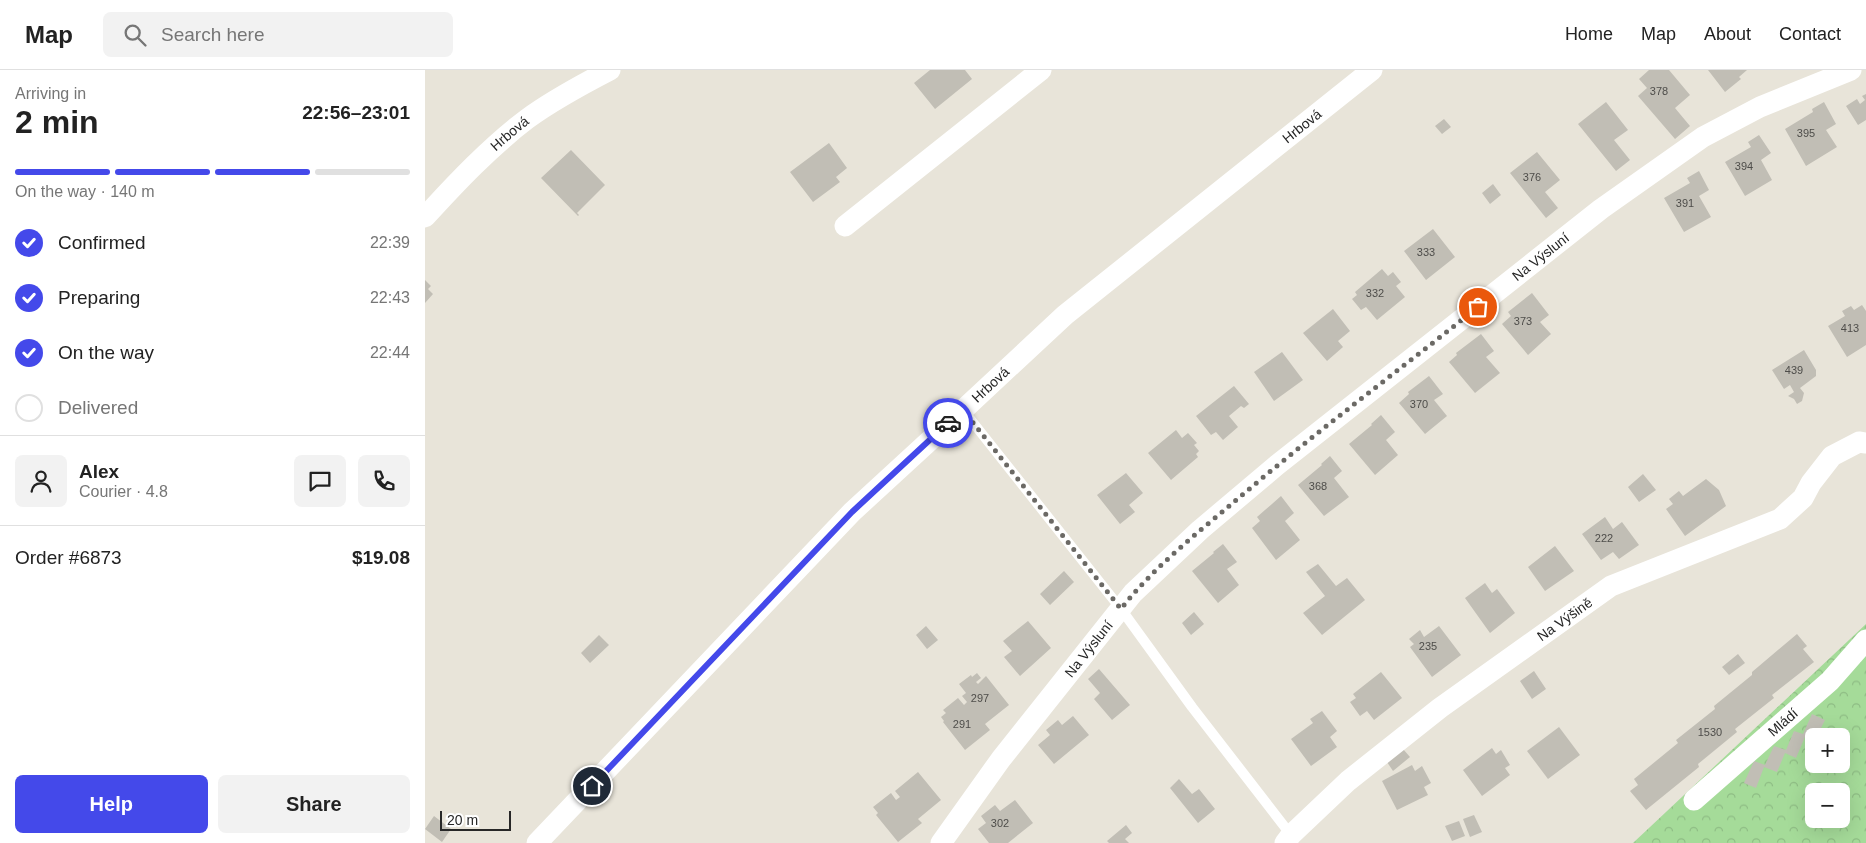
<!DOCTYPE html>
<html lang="en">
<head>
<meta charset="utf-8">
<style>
  body { margin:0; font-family:Helvetica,sans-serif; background:#f2f2f2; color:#222; height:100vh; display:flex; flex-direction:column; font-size:19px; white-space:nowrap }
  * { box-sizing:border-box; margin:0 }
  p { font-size:16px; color:#767676 }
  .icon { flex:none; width:28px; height:28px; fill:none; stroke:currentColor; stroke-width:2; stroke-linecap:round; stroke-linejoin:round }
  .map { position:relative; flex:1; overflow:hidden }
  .panel { display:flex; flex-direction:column; background:#fff; width:425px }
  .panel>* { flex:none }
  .tools { position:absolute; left:1380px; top:658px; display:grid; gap:10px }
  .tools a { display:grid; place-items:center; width:45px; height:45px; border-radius:8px; background:#fff; box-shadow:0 5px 20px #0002; font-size:25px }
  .scale { position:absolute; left:15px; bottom:12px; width:71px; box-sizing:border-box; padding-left:5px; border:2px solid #272727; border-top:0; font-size:14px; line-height:18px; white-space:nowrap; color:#272727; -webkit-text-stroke:4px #fff; paint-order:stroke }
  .pin { position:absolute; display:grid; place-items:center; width:42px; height:42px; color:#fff; margin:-21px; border:2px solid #fff; border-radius:50%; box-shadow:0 1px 5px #0007 }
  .courier { position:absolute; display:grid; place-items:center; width:50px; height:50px; margin:-25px; border:4px solid #4449ea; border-radius:50%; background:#fff; color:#222; box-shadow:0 1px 6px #0007 }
  .head em { font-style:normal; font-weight:600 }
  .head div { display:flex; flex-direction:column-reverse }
  .head { display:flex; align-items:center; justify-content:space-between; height:85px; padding:0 15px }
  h1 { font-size:32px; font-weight:600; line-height:38px }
  .bar { display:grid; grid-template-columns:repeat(4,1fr); gap:8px 5px; align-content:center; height:60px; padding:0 15px }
  .bar i { height:6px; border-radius:4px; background:#e0e0e0 }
  .bar .current { background:#4449ea }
  .bar p { grid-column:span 4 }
  .line { display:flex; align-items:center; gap:12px; padding:0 15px; border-top:1px solid #e0e0e0 }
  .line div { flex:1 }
  .round { display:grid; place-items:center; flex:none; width:52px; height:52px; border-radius:8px; background:#f2f2f2 }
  ol { padding:0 15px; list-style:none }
  li { display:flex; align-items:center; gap:15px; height:55px }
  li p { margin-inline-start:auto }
  li .icon { padding:5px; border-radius:50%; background:#4449ea; color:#fff; stroke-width:4 }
  li:last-child { color:#767676 }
  li i { width:28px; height:28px; border:2px solid #e0e0e0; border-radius:50% }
  .button { display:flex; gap:10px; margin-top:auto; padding:10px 15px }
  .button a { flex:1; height:58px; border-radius:8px; background:#4449ea; color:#fff; font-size:20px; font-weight:600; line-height:58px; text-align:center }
  .button a+a { background:#f2f2f2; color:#222 }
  header { display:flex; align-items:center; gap:30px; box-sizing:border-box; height:70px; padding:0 25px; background:#fff; border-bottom:1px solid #e0e0e0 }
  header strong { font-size:24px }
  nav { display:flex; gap:28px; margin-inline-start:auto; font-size:18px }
  .search { width:350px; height:45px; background:#f2f2f2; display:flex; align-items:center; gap:12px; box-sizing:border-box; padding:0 18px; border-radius:8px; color:#767676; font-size:19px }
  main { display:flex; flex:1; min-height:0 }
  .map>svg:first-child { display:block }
</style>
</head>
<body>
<header>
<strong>Map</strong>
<div class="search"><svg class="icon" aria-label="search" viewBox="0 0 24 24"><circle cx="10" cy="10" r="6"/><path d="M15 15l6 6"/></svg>Search here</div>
<nav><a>Home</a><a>Map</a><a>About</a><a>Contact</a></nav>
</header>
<main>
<section class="panel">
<div class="head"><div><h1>2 min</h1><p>Arriving in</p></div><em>22:56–23:01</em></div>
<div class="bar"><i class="current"></i><i class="current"></i><i class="current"></i><i></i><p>On the way · 140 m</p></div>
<ol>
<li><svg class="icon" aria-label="check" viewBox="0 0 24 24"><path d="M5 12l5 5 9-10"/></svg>Confirmed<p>22:39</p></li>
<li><svg class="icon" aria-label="check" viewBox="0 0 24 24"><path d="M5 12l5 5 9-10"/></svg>Preparing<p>22:43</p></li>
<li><svg class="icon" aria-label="check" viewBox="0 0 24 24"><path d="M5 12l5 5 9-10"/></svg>On the way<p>22:44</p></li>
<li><i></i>Delivered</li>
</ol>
<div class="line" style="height:90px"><a class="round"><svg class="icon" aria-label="person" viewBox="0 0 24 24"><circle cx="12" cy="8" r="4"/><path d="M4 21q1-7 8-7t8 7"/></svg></a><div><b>Alex</b><p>Courier · 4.8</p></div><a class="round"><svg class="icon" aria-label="chat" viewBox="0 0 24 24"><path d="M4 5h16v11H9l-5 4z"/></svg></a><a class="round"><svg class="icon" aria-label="phone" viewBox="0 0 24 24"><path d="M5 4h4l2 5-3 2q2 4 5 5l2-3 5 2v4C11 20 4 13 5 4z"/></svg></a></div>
<div class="line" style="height:65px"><div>Order #6873</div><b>$19.08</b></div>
<div class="button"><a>Help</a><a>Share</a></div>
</section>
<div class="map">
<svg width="1441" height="773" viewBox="0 0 1441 773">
  <defs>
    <pattern id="forest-crowns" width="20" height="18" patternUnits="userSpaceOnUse" patternTransform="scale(1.25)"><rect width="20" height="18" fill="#a5db99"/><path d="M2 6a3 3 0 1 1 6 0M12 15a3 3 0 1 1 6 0" fill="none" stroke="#8ebc84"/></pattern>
  </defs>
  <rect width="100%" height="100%" fill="#e8e4d9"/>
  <path fill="url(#forest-crowns)" fill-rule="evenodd" d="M1441,554V773H1208ZM1389,666H1416V694H1389ZM1389,721H1416V749H1389Z"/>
  <path fill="#c1beb5" d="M505,0H540L547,9L510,39L489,13Z
    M1224,0H1244L1265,25L1250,38L1265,56L1250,69L1213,26L1222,18L1214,9Z
    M1283,0H1322L1314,7L1316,9L1300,22Z
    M1441,24V50L1433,55L1421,36L1432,29L1435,34L1440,30L1437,26Z
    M1181,32L1203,60L1189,70L1205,90L1191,101L1153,54Z
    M1399,32L1411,54L1401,60L1412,77L1381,96L1360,59L1388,42L1387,39Z
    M1019,49L1026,57L1017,64L1010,56Z
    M1334,65L1346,83L1336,90L1347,110L1320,126L1300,92L1326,77L1323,72Z
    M404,73L422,98L411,107L415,112L388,132L365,102Z
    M146,80L180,115L152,143L154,145L153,146L116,108Z
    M1112,82L1135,110L1120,122L1133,138L1121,148L1085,103Z
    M1274,101L1284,120L1274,126L1286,147L1259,162L1239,128L1265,113L1262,108Z
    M1068,114L1076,125L1065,134L1057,123Z
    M1008,159L1030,187L1001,210L979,181Z
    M957,199L963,206L968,202L976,212L971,216L980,227L952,250L941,237L936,240L927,229L932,225L930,222Z
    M0,210L6,216L3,219L8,224L0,233Z
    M1107,223L1124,245L1115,252L1126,264L1103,285L1077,254L1086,246L1083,242Z
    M1437,235L1441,241V275L1422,287L1403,256L1420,246L1417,241L1426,236L1429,240Z
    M908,239L925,261L913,271L918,277L902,291L878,263Z
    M1056,264L1069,281L1061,287L1075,303L1050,323L1024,292L1032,285L1031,283Z
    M1379,280L1391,300V306L1375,318L1379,323L1377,331L1372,334L1369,329L1363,326L1369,322L1365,315L1359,319L1347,300Z
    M857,282L878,310L849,331L829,302Z
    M1004,306L1018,324L1009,330L1022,346L1000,364L974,333L984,324L983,322Z
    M809,316L824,334L819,338L816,336L804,346L813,357L798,370L791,362L786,365L771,346Z
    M956,345L970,362L961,370L973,385L950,405L924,374L947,355L946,354Z
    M751,360L757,368L763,363L772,373L769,375L774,381L771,384L773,387L746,410L723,383Z
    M905,386L917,401L909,408L924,427L899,446L873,415L897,395L896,394Z
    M701,403L718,423L704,435L710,442L695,454L672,425Z
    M1218,404L1231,420L1214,432L1203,417Z
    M1281,409L1294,420L1301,436L1260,466L1241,439L1248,434L1244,429L1254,421L1258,426Z
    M856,426L869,443L860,451L875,470L851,490L827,458L835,451L832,447Z
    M1180,447L1188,459L1197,452L1214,475L1194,489L1188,482L1176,490L1157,464Z
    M798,474L812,492L802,499L814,515L793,533L767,501L789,483L788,482Z
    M1130,476L1149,501L1120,521L1103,497Z
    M893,494L911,516L922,508L940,530L897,565L878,543L900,526L881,502Z
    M639,501L649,512L625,535L615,524Z
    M1060,513L1067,523L1072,519L1090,543L1065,563L1040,528Z
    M769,542L779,554L766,565L757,553Z
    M603,551L626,578L595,606L579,587L587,581L578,571Z
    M501,556L513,570L502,579L491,565Z
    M1014,556L1036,585L1007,607L985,577L989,574L984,569L995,560L999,567Z
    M1372,564L1382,576L1378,579L1389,592L1347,625L1349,628L1310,659L1312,662L1273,694L1274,697L1221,740L1205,721L1213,715L1209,709L1253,673L1251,670L1290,639L1289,636L1327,605V602Z
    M174,565L184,575L165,593L156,583Z
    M1313,584L1320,593L1304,605L1297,597Z
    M674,599L705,635L687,650L669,629L675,623L663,609Z
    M1109,601L1121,619L1107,629L1095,611Z
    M956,602L977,628L949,650L942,641L935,646L925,632L931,628L928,624Z
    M552,603L556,608L551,612L553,614L561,606L584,635L560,654L565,660L540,680L518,652L519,651L516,647L521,643L518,640L533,628L539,635L542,632L537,626L541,623L534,614L546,605L547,607Z
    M897,641L912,661L905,667L912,677L886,696L866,669L888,653L885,649Z
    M1387,644L1400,650L1392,666H1389V671L1380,667L1371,688L1360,683L1352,702L1339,697L1331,718L1319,713L1329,691L1340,695L1349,676L1361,680L1369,661L1378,664Z
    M648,646L664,665L629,694L613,675L625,665L621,660L633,650L637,655Z
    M1134,657L1155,685L1123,709L1102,681Z
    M1067,678L1071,684L1076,680L1085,695L1080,698L1085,705L1057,726L1038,700Z
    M978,679L985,687L968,701L962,692Z
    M987,695L990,701L997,696L1006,713L999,717L1003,725L972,740L957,711Z
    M493,702L516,730L493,749L497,753L473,772L451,745L453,743L448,737L466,723L471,730L475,727L470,721Z
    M754,709L767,724L774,719L790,739L773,753L745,718Z
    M590,730L608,753L583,773H564L553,759L561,753L556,746L570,735L575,741Z
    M1049,745L1057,762L1045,767L1038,749Z
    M9,746L26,759L17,772L0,759Z
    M1034,751L1040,766L1027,771L1020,756Z
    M701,755L707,763L700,769L704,773H684L682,771Z"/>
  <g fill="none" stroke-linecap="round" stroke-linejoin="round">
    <path stroke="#fff" stroke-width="10" d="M538,340L696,539L767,637L866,765"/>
    <g stroke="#fff" stroke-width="21">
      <path id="s1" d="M0,147C31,113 65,77 102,49C128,30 156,15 185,0"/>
      <path d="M420,156L616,0"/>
      <path id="s2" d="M1269,730L1405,611L1441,570"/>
      <path id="s3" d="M112,773L427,442L538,340L640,245L947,0"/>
      <path id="s4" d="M516,773L576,689L708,523L775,460L852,395L1176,139L1278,67L1335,37L1426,0"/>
      <path id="s5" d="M860,773L866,765L923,711L1015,638L1186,516L1355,449L1378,428L1386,413L1407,386L1434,372L1441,373"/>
    </g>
  </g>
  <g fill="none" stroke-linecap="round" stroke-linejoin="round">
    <path stroke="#6b6965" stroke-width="5" stroke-dasharray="0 9" d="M523,353L538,340L696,539C726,500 771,464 809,432C888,364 972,302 1053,237"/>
    <path stroke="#4449ea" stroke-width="6" d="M167,716L427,442L523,353"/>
  </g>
  <g text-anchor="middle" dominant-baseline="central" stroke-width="4" stroke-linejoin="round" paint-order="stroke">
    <g font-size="11" fill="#4e4d4a">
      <text x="1234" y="21">378</text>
      <text x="1381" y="63">395</text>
      <text x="1319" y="96">394</text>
      <text x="1107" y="107">376</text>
      <text x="1260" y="133">391</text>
      <text x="1001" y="182">333</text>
      <text x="950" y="223">332</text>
      <text x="1098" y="251">373</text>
      <text x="1425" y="258">413</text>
      <text x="1369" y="300">439</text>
      <text x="994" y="334">370</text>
      <text x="893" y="416">368</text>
      <text x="1179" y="468">222</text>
      <text x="1003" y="576">235</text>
      <text x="555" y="628">297</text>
      <text x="537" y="654">291</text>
      <text x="1285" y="662">1530</text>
      <text x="575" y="753">302</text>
    </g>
    <g font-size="14" fill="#272727" stroke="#fff">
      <text stroke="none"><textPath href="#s3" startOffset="1050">Hrbová</textPath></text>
      <text stroke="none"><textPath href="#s1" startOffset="119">Hrbová</textPath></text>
      <text stroke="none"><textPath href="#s4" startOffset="844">Na Výsluní</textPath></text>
      <text stroke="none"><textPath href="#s3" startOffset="645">Hrbová</textPath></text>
      <text stroke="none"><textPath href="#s5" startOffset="359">Na Výšině</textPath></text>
      <text stroke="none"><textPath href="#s4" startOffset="244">Na Výsluní</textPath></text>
      <text stroke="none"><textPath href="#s2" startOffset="118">Mládí</textPath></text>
    </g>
  </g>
</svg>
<div class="tools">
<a>+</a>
<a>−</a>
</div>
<div class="scale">20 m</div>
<div class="pin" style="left:1053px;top:237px;background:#ea580c"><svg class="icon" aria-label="bag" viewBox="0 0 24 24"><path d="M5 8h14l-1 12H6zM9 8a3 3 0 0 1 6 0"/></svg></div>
<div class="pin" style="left:167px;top:716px;background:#1f2937"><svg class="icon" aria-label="home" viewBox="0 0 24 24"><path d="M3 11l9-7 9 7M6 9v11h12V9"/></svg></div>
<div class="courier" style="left:523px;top:353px"><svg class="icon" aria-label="car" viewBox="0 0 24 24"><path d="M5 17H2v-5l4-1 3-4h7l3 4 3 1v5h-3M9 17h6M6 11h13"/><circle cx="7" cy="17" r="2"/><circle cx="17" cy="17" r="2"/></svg></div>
</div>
</main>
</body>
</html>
